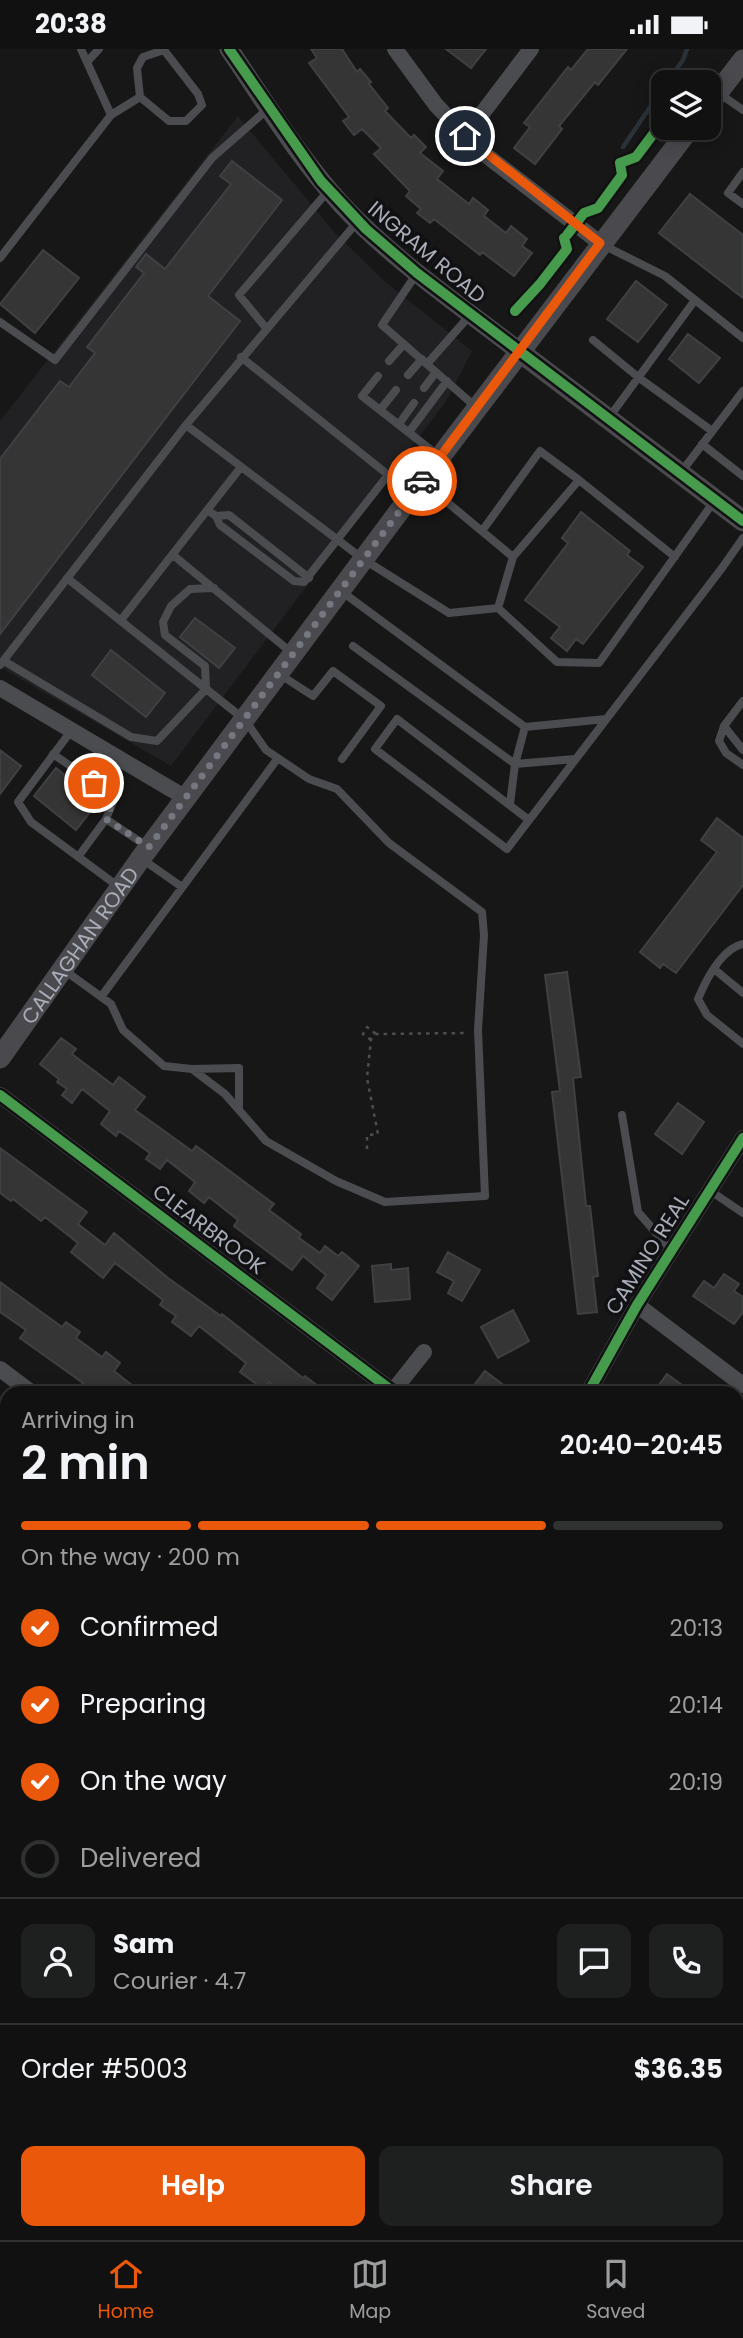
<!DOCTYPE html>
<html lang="en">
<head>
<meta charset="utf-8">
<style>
  body { margin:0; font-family:Poppins,sans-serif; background:#1e1f1f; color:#f1f3f6; height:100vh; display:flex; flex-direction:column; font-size:26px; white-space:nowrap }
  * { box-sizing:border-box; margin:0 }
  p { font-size:23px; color:#9c9d9f }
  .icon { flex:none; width:38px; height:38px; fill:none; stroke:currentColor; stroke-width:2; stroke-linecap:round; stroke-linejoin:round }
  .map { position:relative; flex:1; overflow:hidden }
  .side { position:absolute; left:0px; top:1337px; width:744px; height:854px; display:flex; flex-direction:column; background:#111; border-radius:21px 21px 0 0; box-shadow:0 4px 18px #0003,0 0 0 2px #303131 }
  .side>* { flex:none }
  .controls { position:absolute; left:651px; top:21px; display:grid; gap:14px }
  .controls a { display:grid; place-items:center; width:70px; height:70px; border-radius:14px; background:#111; box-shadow:0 4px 18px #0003,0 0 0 2px #303131; font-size:35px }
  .pin { position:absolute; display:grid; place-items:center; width:60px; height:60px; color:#fff; margin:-30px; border:4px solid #fff; border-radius:50%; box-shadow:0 2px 7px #0007 }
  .courier { position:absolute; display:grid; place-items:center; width:70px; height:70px; margin:-35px; border:5px solid #ea580c; border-radius:50%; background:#fff; color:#222; box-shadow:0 2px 9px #0007 }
  .overview em { font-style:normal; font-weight:600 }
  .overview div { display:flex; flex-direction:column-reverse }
  .overview { display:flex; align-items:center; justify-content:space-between; height:119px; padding:0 21px }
  h1 { font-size:46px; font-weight:600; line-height:52px }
  .bar { display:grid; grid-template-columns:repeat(4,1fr); gap:10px 7px; align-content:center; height:84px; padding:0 21px }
  .bar i { height:9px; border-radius:5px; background:#303131 }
  .bar .on { background:#ea580c }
  .bar p { grid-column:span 4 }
  .line { display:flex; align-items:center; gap:18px; padding:0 21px; border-top:2px solid #303131 }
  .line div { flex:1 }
  .round { display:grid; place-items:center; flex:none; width:74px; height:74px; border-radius:14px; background:#1e1f1f }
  ol { padding:0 21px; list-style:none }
  li { display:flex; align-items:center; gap:21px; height:77px }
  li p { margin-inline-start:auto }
  li .icon { padding:7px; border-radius:50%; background:#ea580c; color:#fff; stroke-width:4 }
  li:last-child { color:#9c9d9f }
  li i { width:38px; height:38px; border:4px solid #303131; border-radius:50% }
  .button { display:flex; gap:14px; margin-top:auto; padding:14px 21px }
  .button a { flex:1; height:80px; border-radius:14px; background:#ea580c; color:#fff; font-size:28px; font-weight:600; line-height:80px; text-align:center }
  .button a+a { background:#1e1f1f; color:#f1f3f6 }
  .status { display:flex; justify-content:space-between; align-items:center; height:49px; padding:0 35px; background:#111; direction:ltr }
  .status svg { height:19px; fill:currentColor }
  .menu { display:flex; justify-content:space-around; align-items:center; height:98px; border-top:2px solid #303131; background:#111; font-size:19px; color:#9c9d9f }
  .menu a { display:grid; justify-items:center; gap:4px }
  .menu .on { color:#ea580c }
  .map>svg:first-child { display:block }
</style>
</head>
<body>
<div class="status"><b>20:38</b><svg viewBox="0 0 49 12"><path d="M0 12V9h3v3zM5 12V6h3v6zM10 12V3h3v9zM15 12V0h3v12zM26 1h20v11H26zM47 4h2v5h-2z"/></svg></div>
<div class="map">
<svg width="743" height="2191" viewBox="0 0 743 2191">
  <rect width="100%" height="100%" fill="#171717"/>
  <path fill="#212123" d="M238,67L335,184L388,235L472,302L447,351L171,717L0,618V372Z"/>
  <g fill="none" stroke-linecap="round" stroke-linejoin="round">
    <path stroke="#2a3239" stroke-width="4.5" d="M667,33L683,11L687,0
      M623,98L663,39"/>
  </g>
  <path fill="#353536" stroke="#3f4043" stroke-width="2" d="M311,0H342L357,23L360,20L371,33L369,35L388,59L385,62L411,89L414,86L426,98L420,104L443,122L437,130L469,155L473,149L488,161L484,167L506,184L511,177L527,190L522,197L532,204L514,227L482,203L480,206L434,170L430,174L417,164L421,160L406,147L410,142L374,105L381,99L362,80L354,86L343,72L349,68L309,14L317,9Z
    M446,0H486L471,19Z
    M588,0H627L598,36L595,33L559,77L562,80L535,115L514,99L530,78L524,74L568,18L571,21Z
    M232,112L282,151L208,247L240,272L0,585V410L60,332L69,338L95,304L87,298L144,224L136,218L146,205L165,220L231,135L220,127Z
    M690,145L743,186V249L659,184Z
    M43,201L79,229L35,284L0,255Z
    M636,232L667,256L638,293L607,270Z
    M688,285L720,309L699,334L669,310Z
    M581,463L630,502L627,506L643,518L583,595L576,590L567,602L551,589L560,578L525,551L568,494L562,489Z
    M195,569L235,599L219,619L180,588Z
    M111,601L165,644L146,668L92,626Z
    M0,701L21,717L0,745Z
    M56,719L98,753L76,781L34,747Z
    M717,769L743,789V836L676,924L663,915L660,919L640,903L717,803L701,791Z
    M567,923L581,1028L573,1029L586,1157H590L598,1227L593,1228L597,1263L578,1265L552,1043L560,1042L545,926Z
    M61,989L76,1000L72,1005L113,1036L119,1028L145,1048L135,1061L192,1102L196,1097L274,1155L269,1161L301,1185L299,1189L320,1204L325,1197L338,1207L342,1203L359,1217L332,1251L317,1239L326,1226L303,1207L292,1221L234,1177L238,1171L209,1148L204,1154L189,1142L195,1133L167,1111L160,1120L146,1110L150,1104L119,1082L116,1087L101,1075L110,1062L82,1040L72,1054L62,1046L67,1040L57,1033L59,1030L40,1015Z
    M678,1054L704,1073L682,1105L655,1085Z
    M0,1099L87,1163L78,1175L105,1196L114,1184L168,1229L221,1267L222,1265L303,1329L305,1327L327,1344H283L269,1333L263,1340L240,1323L246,1314L199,1277L191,1287L172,1273L176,1267L160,1256L163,1251L115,1214L103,1229L71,1203L78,1194L45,1168L41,1172L13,1150L11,1152L0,1144Z
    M448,1203L480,1221L462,1252L448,1244L454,1232L437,1223Z
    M391,1215V1221L408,1219L410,1250L375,1253L372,1217Z
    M724,1225L739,1235L734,1242L743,1248V1263L734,1275L693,1247L704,1232L714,1239Z
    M0,1233L62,1278L66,1273L80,1283L76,1289L102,1308L106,1303L120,1314L114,1322L142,1344H106L100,1339L96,1344H92L81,1336L83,1334L20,1289L26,1281L0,1263Z
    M513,1261L529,1292L498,1309L481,1278Z
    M485,1322L514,1344H468Z
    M667,1325L693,1344H653Z"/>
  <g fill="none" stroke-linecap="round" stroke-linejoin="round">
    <path stroke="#4d4e52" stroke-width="2.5" stroke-dasharray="3.5 5" stroke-linecap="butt" d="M371,991L363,985L367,978L376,985
      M367,1100V1086L378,1085L367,1029L371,990L376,985L467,984"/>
    <path stroke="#4b4c50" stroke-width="8" d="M87,13L99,0
      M720,45L743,61
      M111,66L140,48L169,72H186L202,56L198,45L164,1L143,8L137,19L140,48
      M743,123L728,144L743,155
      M603,196L665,227L743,289
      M0,209L111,66L81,0
      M417,224L382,276L477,359
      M0,273L55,311L212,109L269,59
      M266,279L239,246L328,142
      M593,291L638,328L712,382
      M241,308L412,445
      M389,312L404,295
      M427,315L471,265
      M408,326L422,310
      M378,327L362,347L440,408
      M424,339L436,323
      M380,361L396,341
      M608,370L695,251
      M399,375L414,354
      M186,376L358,172
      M409,383L447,332
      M702,395L743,427
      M682,422L743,342
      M424,434L513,508
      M207,461L216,467L220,476L294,532L304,533L388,426
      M216,467L229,466L309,529
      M482,482L540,402L579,431
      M173,506L292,604
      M341,542L525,678L515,715L353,597
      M498,559L513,508L579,431L675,508
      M121,571L241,418
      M4,612L131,688L157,692L206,640L205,617L165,586L163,573L171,557L190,540L214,539
      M0,616L186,376L363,510L449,564L498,559L557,613L599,614L715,451
      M279,625L313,647L333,622L381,657L342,710
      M743,652L724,677L719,692L726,704L743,716
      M724,677L743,701
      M525,678L606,670
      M71,682L18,753L31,773L119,838
      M53,705L115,748L106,770
      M510,755L515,715L575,710
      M529,771L397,670L375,700L507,800L722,519L743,489
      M78,808L106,770L148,798
      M142,810L182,838
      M743,895C721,900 706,931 698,950L707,966L743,995
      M714,920L743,944
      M64,921L111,955L123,981L164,1017L192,1020L225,1045L266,1092L336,1132L385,1153L485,1147L478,981L484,886L482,863L389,794L337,740L309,730L266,701L245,671L67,529
      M101,948L278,709
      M192,1020L239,1019V1060
      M622,1066L638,1163L672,1202
      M709,1141L743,1164"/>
    <path stroke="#4b4c50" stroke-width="16" d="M395,0L436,56L478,100L600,194
      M465,87L531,0
      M0,639L186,749
      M0,1046L395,1344
      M637,1256L743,1336
      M0,1320L32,1344
      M393,1342L424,1303
      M588,1344L637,1256L743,1089
      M737,1603L743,1608
      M0,1872L7,1877
      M414,2184L420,2189
      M29,2191L35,2184"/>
    <path stroke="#4b4c50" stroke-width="19" d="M229,0C265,53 299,109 342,156C394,212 460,256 520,303"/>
    <g stroke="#4a4a4e" stroke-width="21">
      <path d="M709,55L743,11"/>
      <path d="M520,303L743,472"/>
      <path id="s1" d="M0,1009L141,809L412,445L690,79"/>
    </g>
    <defs>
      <path id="cycleway" d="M229,0L321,132L366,180L417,224L743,472
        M567,186L584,164L598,159L622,126L620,114L636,108L663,72
        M515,262L540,235L567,200L564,189
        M0,1046L395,1344
        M588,1344L637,1256L743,1089"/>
    </defs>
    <use href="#cycleway" stroke="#111113" stroke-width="15"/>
    <use href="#cycleway" stroke="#469c4c" stroke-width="10"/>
  </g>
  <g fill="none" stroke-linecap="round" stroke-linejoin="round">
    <path stroke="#757880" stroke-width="7" stroke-dasharray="0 12.6" d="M94,734L115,748L106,770L149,798L422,432"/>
    <path stroke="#ea580c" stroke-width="9" d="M422,432L600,194L465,87"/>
  </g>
  <g text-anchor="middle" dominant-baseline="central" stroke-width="7" stroke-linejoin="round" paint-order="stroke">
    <g font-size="21" fill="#a8adb8" stroke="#111113">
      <text transform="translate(427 203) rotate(40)">INGRAM ROAD</text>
      <text stroke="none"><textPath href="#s1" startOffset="138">CALLAGHAN ROAD</textPath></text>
      <text transform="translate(209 1180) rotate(37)">CLEARBROOK</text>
      <text transform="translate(647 1205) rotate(-58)">CAMINO REAL</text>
    </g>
  </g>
</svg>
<div class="controls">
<a><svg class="icon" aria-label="layers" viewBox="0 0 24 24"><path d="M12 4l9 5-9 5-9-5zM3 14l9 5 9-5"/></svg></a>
</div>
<div class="pin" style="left:94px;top:734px;background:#ea580c"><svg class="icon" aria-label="bag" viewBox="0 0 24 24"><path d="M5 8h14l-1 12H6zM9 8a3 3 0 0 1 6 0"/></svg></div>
<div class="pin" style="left:465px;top:87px;background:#1f2937"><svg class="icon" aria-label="home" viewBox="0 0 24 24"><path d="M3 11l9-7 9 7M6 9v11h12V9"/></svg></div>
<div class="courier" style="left:422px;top:432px"><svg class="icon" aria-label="car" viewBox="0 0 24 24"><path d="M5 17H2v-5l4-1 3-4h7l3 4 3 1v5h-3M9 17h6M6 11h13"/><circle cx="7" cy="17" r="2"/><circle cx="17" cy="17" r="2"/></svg></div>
<section class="side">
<div class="overview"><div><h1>2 min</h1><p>Arriving in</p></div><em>20:40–20:45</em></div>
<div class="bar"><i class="on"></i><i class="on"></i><i class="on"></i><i></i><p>On the way · 200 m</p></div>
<ol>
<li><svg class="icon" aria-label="check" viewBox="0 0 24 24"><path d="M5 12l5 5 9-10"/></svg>Confirmed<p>20:13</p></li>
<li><svg class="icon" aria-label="check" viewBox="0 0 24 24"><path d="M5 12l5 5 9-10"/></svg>Preparing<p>20:14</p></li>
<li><svg class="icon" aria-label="check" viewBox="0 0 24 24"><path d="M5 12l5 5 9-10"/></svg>On the way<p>20:19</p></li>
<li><i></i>Delivered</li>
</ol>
<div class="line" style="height:126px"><a class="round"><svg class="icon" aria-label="person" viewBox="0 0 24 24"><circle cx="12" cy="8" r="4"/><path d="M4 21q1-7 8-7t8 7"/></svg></a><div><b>Sam</b><p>Courier · 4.7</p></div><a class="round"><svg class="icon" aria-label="chat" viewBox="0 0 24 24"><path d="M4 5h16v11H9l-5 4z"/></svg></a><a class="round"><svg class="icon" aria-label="phone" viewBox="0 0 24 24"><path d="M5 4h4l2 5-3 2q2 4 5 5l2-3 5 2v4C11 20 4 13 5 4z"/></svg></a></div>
<div class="line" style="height:91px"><div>Order #5003</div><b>$36.35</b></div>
<div class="button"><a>Help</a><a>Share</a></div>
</section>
</div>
<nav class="menu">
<a class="on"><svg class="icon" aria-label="home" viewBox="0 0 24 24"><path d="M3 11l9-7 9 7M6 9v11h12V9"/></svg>Home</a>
<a><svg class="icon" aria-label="map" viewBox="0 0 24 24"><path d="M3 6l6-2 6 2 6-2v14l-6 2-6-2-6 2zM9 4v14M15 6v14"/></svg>Map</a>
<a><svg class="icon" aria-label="saved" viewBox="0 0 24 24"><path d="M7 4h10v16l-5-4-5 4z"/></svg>Saved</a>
</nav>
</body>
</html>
